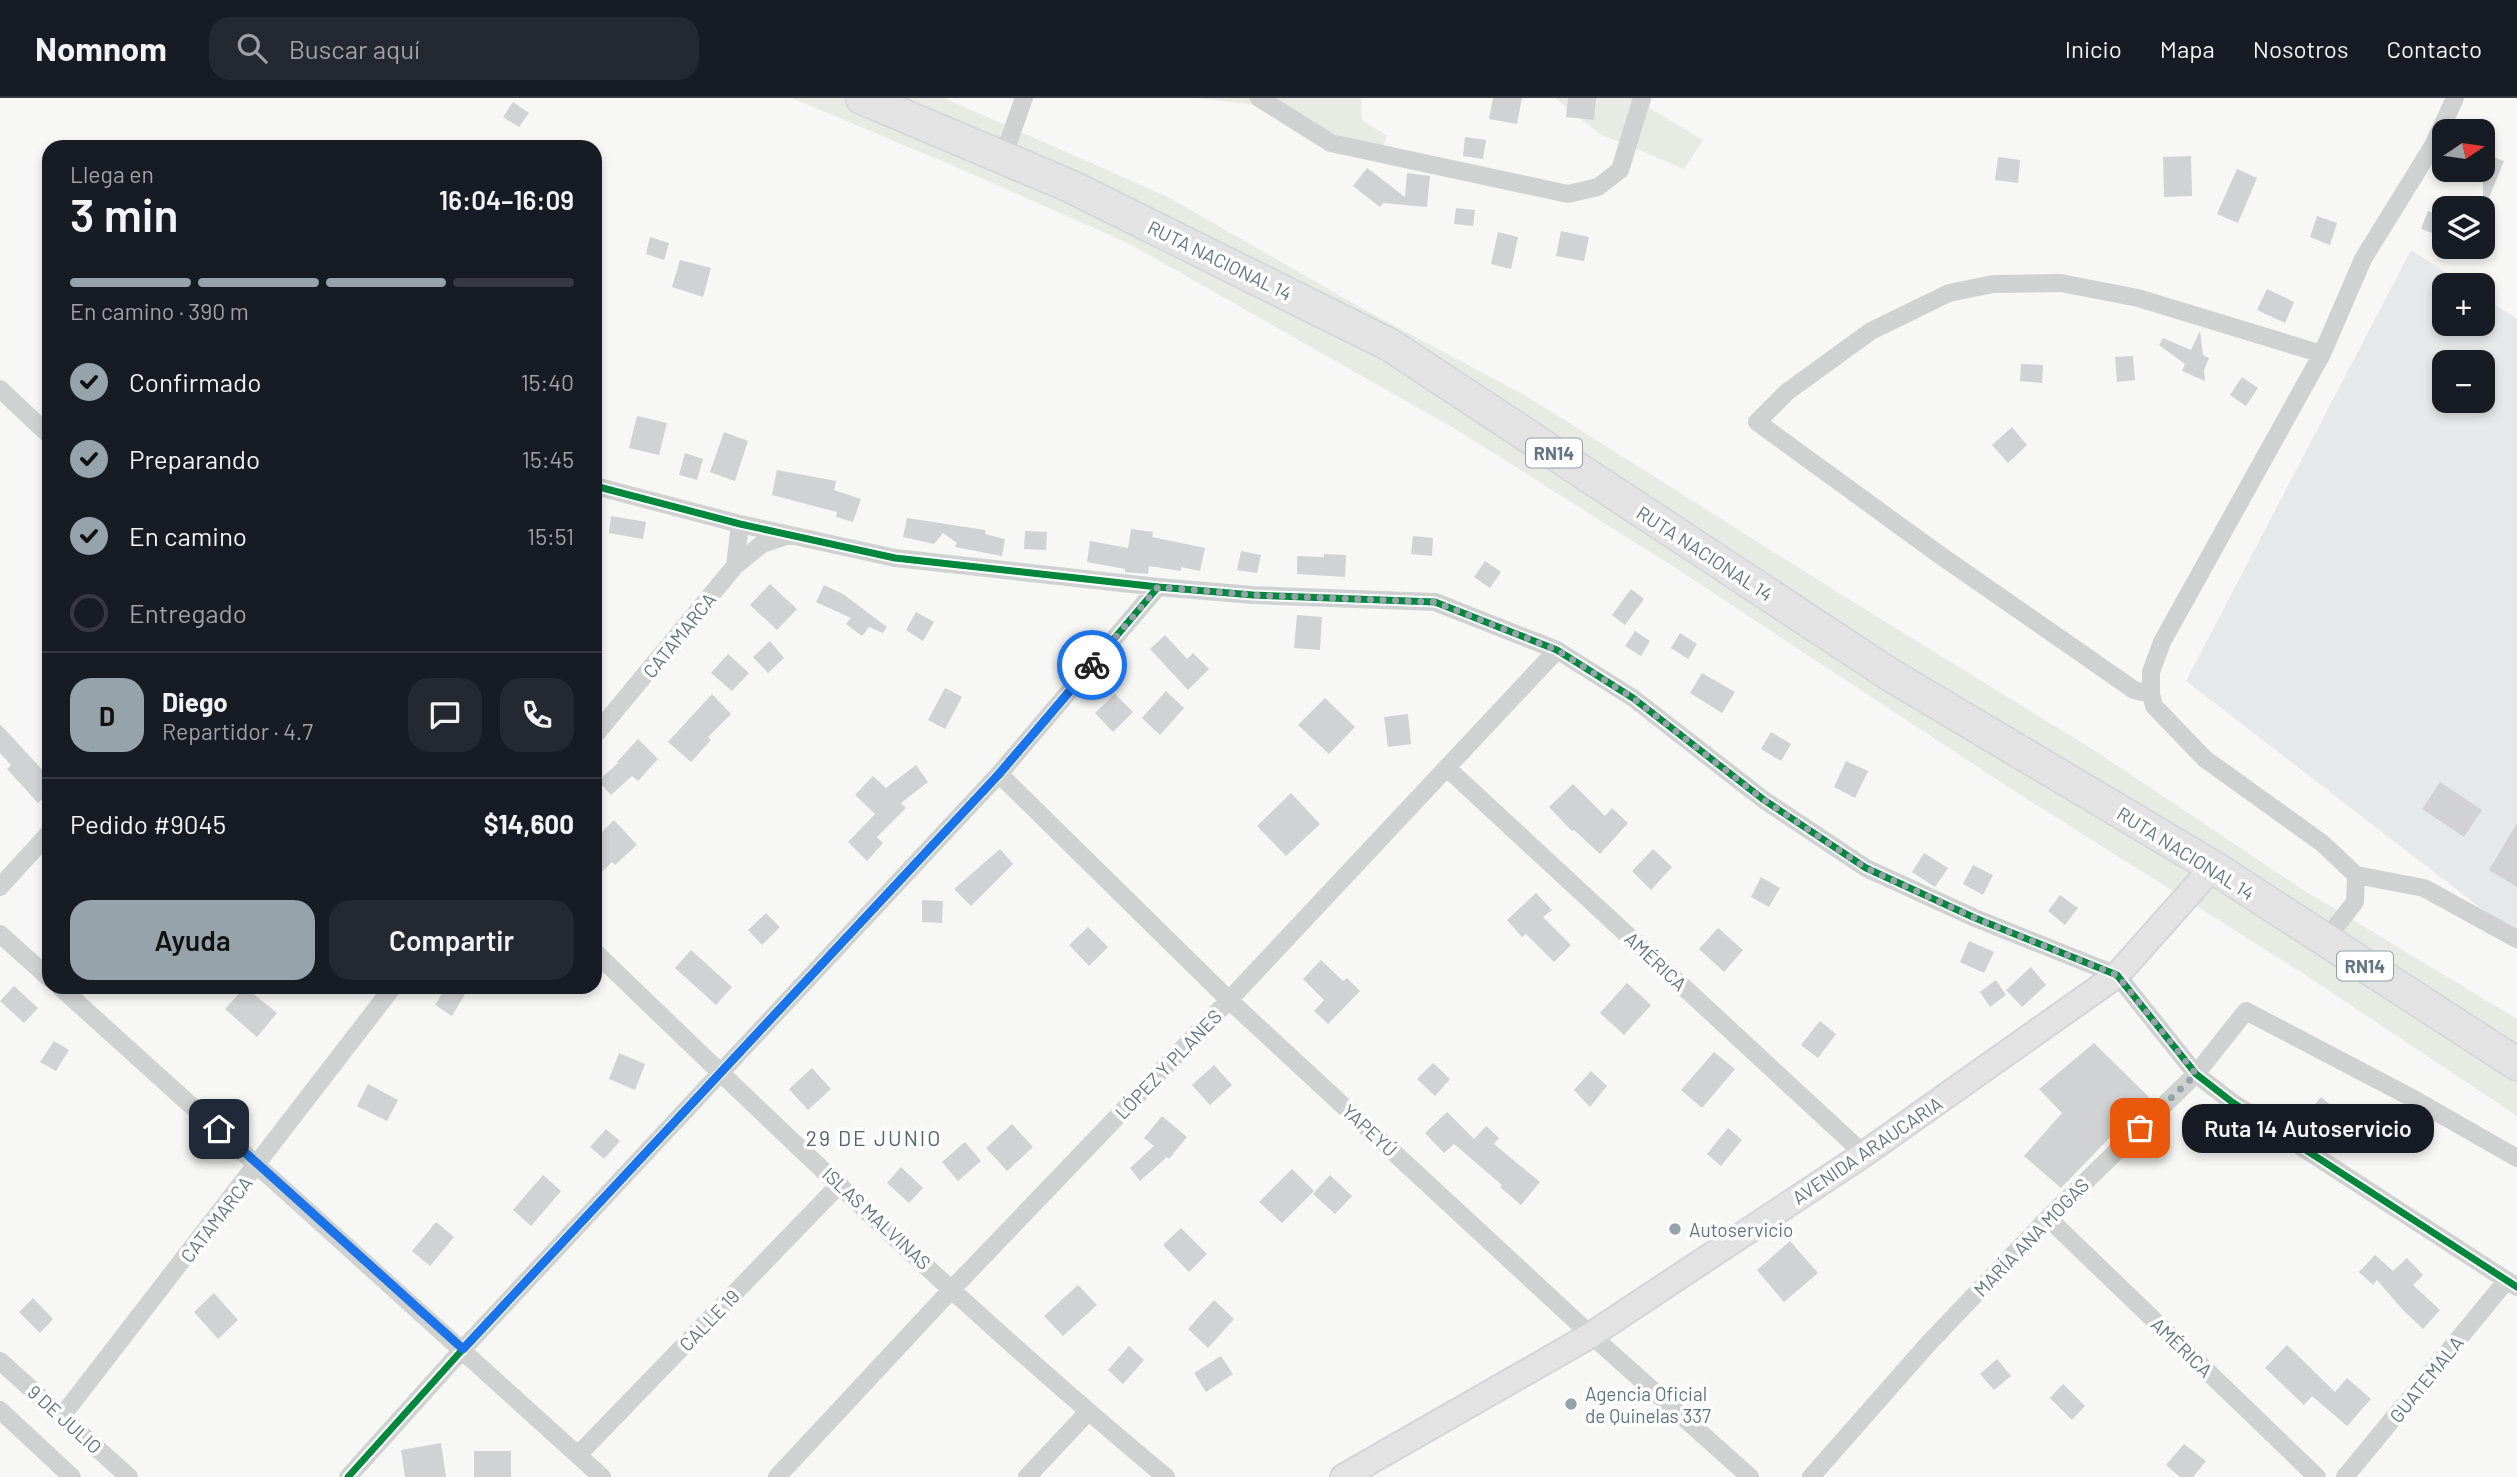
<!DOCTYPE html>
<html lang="es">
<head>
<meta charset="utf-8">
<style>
  body { margin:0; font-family:Barlow,sans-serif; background:#242831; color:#f1f3f6; height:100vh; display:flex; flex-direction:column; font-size:26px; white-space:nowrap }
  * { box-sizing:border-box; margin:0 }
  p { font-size:23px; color:#9ea1a6 }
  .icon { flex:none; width:38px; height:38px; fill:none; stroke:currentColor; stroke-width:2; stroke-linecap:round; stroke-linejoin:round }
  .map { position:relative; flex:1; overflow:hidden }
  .panel { position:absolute; left:42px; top:42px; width:560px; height:854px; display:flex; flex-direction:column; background:#171b24; border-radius:21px; box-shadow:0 4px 10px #0003 }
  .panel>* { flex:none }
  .needle { width:46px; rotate:77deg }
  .buttons { position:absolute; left:2432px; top:21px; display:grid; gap:14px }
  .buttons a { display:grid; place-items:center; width:63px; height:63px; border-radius:14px; background:#171b24; box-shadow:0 4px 10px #0003; font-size:35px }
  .pin { position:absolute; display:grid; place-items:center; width:60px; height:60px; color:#fff; margin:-30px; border-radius:14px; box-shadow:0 4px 10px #0006 }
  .courier { position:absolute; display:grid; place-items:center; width:70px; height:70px; margin:-35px; border:5px solid #1a73e8; border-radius:50%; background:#fff; color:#222; box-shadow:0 2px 9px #0007 }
  .bubble { position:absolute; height:49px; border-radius:21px; background:#171b24; box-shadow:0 4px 10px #0003; font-size:23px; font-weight:600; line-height:49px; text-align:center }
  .summary em { font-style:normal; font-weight:600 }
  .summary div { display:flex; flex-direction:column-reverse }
  .summary { display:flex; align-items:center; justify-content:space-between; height:119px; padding:0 28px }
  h1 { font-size:46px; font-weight:600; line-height:52px }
  .bar { display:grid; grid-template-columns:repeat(4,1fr); gap:10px 7px; align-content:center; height:84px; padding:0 28px }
  .bar i { height:9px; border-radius:5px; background:#363941 }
  .bar .selected { background:#96a3ab }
  .bar p { grid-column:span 4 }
  .line { display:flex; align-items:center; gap:18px; padding:0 28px; border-top:2px solid #363941 }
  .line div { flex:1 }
  .round { display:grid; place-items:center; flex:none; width:74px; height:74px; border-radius:21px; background:#242831 }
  ol { padding:0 28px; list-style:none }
  li { display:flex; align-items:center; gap:21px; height:77px }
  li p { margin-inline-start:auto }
  li .icon { padding:7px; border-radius:50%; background:#96a3ab; color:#111; stroke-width:4 }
  li:last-child { color:#9ea1a6 }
  li i { width:38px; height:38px; border:4px solid #363941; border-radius:50% }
  .action { display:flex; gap:14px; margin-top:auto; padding:14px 28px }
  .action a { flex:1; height:80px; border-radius:21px; background:#96a3ab; color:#111; font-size:28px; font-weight:600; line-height:80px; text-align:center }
  .action a+a { background:#242831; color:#f1f3f6 }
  header { display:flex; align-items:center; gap:42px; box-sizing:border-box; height:98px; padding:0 35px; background:#171b24; border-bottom:2px solid #363941 }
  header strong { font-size:33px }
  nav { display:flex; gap:38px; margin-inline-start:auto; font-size:24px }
  .search { width:490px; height:63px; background:#242831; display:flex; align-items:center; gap:18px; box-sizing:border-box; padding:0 24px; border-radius:21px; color:#9ea1a6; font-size:26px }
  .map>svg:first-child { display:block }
</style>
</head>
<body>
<header>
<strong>Nomnom</strong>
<div class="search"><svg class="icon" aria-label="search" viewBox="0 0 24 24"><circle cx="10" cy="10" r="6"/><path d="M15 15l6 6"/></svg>Buscar aquí</div>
<nav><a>Inicio</a><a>Mapa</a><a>Nosotros</a><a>Contacto</a></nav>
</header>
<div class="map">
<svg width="2517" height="1379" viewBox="0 0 2517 1379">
  <rect width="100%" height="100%" fill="#f7f7f6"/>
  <path fill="#e6e9e9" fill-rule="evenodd" d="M2411,152L2465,187H2445V226H2483V199L2517,221V838L2186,583ZM2445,264H2483V303H2445Z"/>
  <path fill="#e7ebe4" d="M792,0H944L1168,99L1363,211L1528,299L1834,492L2100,656L2305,793L2517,921V1018L2299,873L1999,683L1677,471L1457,332L1128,145L970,75Z
    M1197,0H1361L1362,22L1387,38L1379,60L1289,11Z
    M1555,0H1633L1703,42L1684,71L1600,36Z"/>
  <path fill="#d0d2d3" d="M1493,0H1522L1517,26L1489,21Z
    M1568,0H1596L1594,22L1566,19Z
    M513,4L529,15L519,29L503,19Z
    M1465,39L1486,42L1483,61L1463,58Z
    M2483,55L2504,63L2484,112H2483Z
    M2191,58L2192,98L2164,99L2163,59Z
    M1998,59L2020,62L2018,85L1995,82Z
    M1367,70L1405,99L1407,75L1430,78L1427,109L1383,105L1380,109L1353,88Z
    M2237,71L2257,80L2238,125L2217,116Z
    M1456,110L1475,112L1473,128L1454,126Z
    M2428,113L2445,120L2440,138L2421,131Z
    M2317,118L2337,125L2330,147L2310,139Z
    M1561,133L1589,139L1584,163L1556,158Z
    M1498,134L1518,139L1511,171L1491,166Z
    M650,139L669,145L664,162L646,156Z
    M680,162L711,170L703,199L672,189Z
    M2267,191L2294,204L2285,225L2257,212Z
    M2200,233L2203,257L2209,260L2204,272L2205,283L2182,273L2185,266L2159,247L2163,240L2191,252Z
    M2133,258L2135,282L2117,284L2115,259Z
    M2021,266L2043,267L2042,285L2020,283Z
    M2242,279L2258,290L2246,308L2230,297Z
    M637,318L667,325L659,357L629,350Z
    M2012,329L2027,347L2008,365L1992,347Z
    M724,334L748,343L735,383L710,374Z
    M685,355L703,361L697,382L679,377Z
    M777,372L836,383L834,392L861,401L853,424L836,419L837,414L772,397Z
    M611,418L646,424L643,441L609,435Z
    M907,420L985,432V436L1005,441L1002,458L955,449L957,445L943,435L934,446L903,439Z
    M1131,431L1153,434L1152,439L1205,450L1200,473L1181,469V473L1149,468L1148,476L1125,474V471L1087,464L1090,443L1128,450Z
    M1025,433L1047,434L1046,452L1024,451Z
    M1413,438L1433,440L1432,458L1411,456Z
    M1241,453L1261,457L1257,475L1237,472Z
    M1324,456L1346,457L1345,479L1297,476V458L1324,459Z
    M1485,463L1501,474L1490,490L1474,479Z
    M770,486L797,511L777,532L750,507Z
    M824,487L843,496L887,529L883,535L869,529L862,538L846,526L851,520L816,504Z
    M1631,491L1644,501L1625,527L1612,517Z
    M916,514L934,524L923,543L906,532Z
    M1297,517L1322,519L1320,552L1294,550Z
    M1635,533L1650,543L1641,558L1625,548Z
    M1680,535L1697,546L1688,561L1671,550Z
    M1165,537L1187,561L1193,555L1209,571L1188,592L1150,551Z
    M770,543L784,560L768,575L753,559Z
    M728,556L749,575L732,593L711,575Z
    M1702,575L1735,594L1722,615L1690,595Z
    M945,590L962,599L945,631L928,622Z
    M1166,593L1184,610L1160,637L1142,620Z
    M712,596L731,616L708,639L711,642L691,664L668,644Z
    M1115,596L1133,614L1113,634L1095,615Z
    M1325,600L1355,629L1329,656L1298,627Z
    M1408,616L1411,646L1388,649L1384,619Z
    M0,626L49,679V695L38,705L7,671L11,667L0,655Z
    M1771,634L1791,646L1781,663L1761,651Z
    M638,641L658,661L638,683L632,678L611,697L598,683L618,665L617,664Z
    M1846,663L1868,673L1855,700L1834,689Z
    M916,667L928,684L901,705L906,710L877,739L883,745L867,763L848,744L875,716L855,697L873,678L886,690Z
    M2440,684L2482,712L2464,739L2422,711Z
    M1573,686L1605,718L1612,710L1628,725L1600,756L1574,732L1572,733L1549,709Z
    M1291,695L1320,726L1286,758L1257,728Z
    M614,722L637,747L615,767L612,764L595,781V741Z
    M2517,725V789L2489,772Z
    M1000,751L1013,766L971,808L954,791Z
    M1653,751L1672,769L1651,792L1632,773Z
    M1924,755L1948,770L1935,789L1912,774Z
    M1973,767L1993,777L1983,797L1963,786Z
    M1761,779L1780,790L1769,809L1751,799Z
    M1536,795L1552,812L1543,819L1571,847L1554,864L1526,836L1522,839L1507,822Z
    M2060,797L2078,810L2065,827L2048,813Z
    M922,802L943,803L942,825L922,824Z
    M766,815L780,829L762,847L748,832Z
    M1088,829L1108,849L1089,868L1069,847Z
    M1718,830L1743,852L1724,874L1699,851Z
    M1969,843L1994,854L1984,875L1960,864Z
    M691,852L732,889L716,907L675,870Z
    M1321,862L1343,883L1347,880L1360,893L1328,926L1314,913L1324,902L1303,881Z
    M2031,869L2046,887L2022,909L2006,892Z
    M1996,882L2006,897L1990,909L1980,894Z
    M1627,885L1651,907L1624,937L1600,915Z
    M14,888L38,910L24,925L0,903Z
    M245,889L277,915L257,939L225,911Z
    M446,889H469L452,918L435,907Z
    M1820,923L1836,936L1818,960L1801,947Z
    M54,943L69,952L56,973L40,964Z
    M2094,945L2149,999L2061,1090L2024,1058L2062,1015L2039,991Z
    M1714,954L1735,971L1702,1010L1681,992Z
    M619,955L645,966L635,992L609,981Z
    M1433,965L1450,981L1435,998L1417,981Z
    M1214,967L1232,987L1210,1007L1192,987Z
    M812,970L831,991L808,1012L789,991Z
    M1591,973L1607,988L1590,1009L1574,992Z
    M368,986L398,1002L387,1023L357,1008Z
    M2321,999L2343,1017L2325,1039L2303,1021Z
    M1447,1014L1474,1041L1486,1028L1499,1040L1494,1046L1540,1084L1521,1107L1500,1089L1502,1087L1454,1046L1444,1055L1425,1035Z
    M1162,1018L1187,1039L1169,1061L1167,1059L1140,1083L1130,1070L1154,1048L1144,1040Z
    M1012,1026L1033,1049L1007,1073L986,1050Z
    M1728,1030L1742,1042L1721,1068L1707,1056Z
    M606,1031L620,1043L604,1061L590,1049Z
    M965,1044L981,1063L958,1083L942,1064Z
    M901,1069L923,1090L909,1105L887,1085Z
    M1292,1071L1314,1093L1282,1125L1259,1104Z
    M543,1077L561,1093L531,1128L513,1112Z
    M1330,1077L1352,1098L1335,1116L1313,1096Z
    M436,1124L454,1139L430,1168L412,1153Z
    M1181,1130L1207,1156L1189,1174L1163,1147Z
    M1790,1143L1818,1175L1784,1204L1757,1172Z
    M2375,1157L2393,1173L2407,1160L2423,1177L2413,1187L2440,1212L2423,1231L2403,1212L2377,1182L2373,1187L2359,1174Z
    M1078,1187L1097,1207L1063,1238L1044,1218Z
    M214,1195L238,1222L218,1241L194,1214Z
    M33,1200L53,1221L40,1235L19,1214Z
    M1214,1202L1234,1221L1208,1250L1188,1231Z
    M2287,1247L2335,1294L2347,1280L2371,1301L2347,1328L2312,1298L2304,1307L2265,1270Z
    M1129,1248L1144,1262L1123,1286L1108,1272Z
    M1221,1258L1233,1276L1206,1294L1194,1275Z
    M1997,1261L2011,1278L1994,1292L1980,1276Z
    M2063,1286L2085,1308L2072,1322L2050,1300Z
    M441,1345L446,1379H405L401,1352Z
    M2184,1346L2206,1363L2193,1379H2180L2166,1367Z
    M474,1353H511V1379H474Z"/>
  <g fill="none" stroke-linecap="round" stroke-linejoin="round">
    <defs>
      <path id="secondary" d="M1343,1379L1591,1237L1864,1056L2117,877L2213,769"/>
      <path id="highway" d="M862,0L1070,88L1390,247L1889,576L2213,769L2517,966"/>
    </defs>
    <use href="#secondary" stroke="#d4d5d6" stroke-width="28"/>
    <use href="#highway" stroke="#d2d4d5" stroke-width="35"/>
    <path stroke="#d0d1d1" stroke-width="18" d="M1259,0L1331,45L1568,96L1598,89L1620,72L1642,0
      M1003,59L1024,0
      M0,291L49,337
      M595,388L740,426L895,460L1158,489L1253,497L1435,504L1557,552L1633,600L1764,702L1866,770L1975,820L2117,877L2196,976L2232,1004L2517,1189
      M735,468L762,446L790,437
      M2151,596L2134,592L1937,455L1757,324L1787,294L1871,233L1949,195L1993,186L2061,185L2138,200L2322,256
      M595,637L735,468L740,426
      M1447,670L1864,1056
      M999,676L1229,902L1591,1237L1750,1379
      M2356,777L2424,790L2517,841
      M0,789L49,735
      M0,836L49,880
      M2325,842L2355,804L2356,777L2322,745L2205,661L2154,608L2151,596V574L2162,544L2322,256L2363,161L2434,46L2455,0
      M595,854C781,1033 967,1214 1166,1379
      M60,889L602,1379
      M2048,1120L2317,1379
      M0,1263L129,1379
      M0,1312L72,1379
      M62,1318L393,889
      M578,1357L840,1086
      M348,1379L463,1251L999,676L1158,489
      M777,1379L953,1190L1229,902L1557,552
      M1027,1379L1088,1314
      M1811,1379L1928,1246L2048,1120L2196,976L2246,913L2412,1000L2517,1060
      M2345,1379L2507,1182"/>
    <use href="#secondary" stroke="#e3e3e3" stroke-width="24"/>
    <use href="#highway" stroke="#e3e3e3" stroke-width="32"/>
    <defs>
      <path id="cycleway" d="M595,388L740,426L895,460L1158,489L1253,497L1435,504L1557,552L1633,600L1764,702L1866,770L1975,820L2117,877L2196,976L2232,1004L2517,1189
        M348,1379L463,1251L999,676L1158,489"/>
    </defs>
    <use href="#cycleway" stroke="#fff" stroke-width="11"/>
    <use href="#cycleway" stroke="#00873e" stroke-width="7"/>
  </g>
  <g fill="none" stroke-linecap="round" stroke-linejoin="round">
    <path stroke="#96a3ab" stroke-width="7" stroke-dasharray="0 12.6" d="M1092,567L1158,489L1253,497L1435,504L1557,552L1633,600L1764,702L1866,770L1975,820L2117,877L2196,976L2140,1030"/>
    <path stroke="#1a73e8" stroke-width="9" d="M219,1031L463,1251L999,676L1092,567"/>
  </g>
  <g fill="#96a3ab" stroke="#fff" stroke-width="2.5">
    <circle cx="1675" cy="1131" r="7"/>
    <circle cx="1571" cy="1306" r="7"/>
  </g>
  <g text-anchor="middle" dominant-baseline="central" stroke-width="7" stroke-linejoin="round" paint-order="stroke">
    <g fill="#fff" stroke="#909fa8" stroke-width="2">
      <rect x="1526" y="340.5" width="56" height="29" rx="5"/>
      <rect x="2337" y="853.5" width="56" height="29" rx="5"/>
    </g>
    <g font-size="18" font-weight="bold" fill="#617683">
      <text x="1554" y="355">RN14</text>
      <text x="2365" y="868">RN14</text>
    </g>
    <g font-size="19" fill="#617683" stroke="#fff">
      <text transform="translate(1220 162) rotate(26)">RUTA NACIONAL 14</text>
      <text transform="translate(1705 455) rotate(33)">RUTA NACIONAL 14</text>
      <text transform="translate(679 537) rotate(-51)">CATAMARCA</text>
      <text transform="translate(2186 755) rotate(32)">RUTA NACIONAL 14</text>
      <text transform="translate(1656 863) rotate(43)">AMÉRICA</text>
      <text transform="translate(1168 966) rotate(-46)">LÓPEZ Y PLANES</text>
      <text transform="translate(1370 1032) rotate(43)">YAPEYÚ</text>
      <text transform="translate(1867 1052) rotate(-34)">AVENIDA ARAUCARIA</text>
      <text transform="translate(877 1120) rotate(43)">ISLAS MALVINAS</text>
      <text transform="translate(216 1121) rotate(-52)">CATAMARCA</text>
      <text transform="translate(2031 1139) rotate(-46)">MARÍA ANA MOGAS</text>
      <text transform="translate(709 1222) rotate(-46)">CALLE 19</text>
      <text transform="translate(2182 1249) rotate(44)">AMÉRICA</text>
      <text transform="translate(2426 1281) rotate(-51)">GUATEMALA</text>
      <text transform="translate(65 1321) rotate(42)">9 DE JULIO</text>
    </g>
    <g font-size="19" fill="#617683" stroke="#fff" text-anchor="start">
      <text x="1689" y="1131">Autoservicio</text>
      <text x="1585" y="1295">Agencia Oficial<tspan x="1585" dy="22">de Quinelas 337</tspan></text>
    </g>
    <g font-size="21" letter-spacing="2" fill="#54636d" stroke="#fff">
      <text x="874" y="1039">29 DE JUNIO</text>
    </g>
  </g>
</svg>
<div class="buttons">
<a><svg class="needle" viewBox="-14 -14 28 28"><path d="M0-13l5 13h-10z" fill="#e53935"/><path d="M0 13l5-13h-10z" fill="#9ea1a6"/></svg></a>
<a><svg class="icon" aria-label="layers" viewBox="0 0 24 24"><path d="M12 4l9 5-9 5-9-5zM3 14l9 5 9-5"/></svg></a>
<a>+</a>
<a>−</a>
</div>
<div class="pin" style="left:2140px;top:1030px;background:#ea580c"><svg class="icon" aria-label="bag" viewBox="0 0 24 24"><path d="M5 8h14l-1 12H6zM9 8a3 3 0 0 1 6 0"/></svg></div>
<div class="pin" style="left:219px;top:1031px;background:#1f2937"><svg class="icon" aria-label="home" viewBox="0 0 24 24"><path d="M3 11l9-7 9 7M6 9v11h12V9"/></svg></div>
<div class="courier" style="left:1092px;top:567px"><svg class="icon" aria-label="bike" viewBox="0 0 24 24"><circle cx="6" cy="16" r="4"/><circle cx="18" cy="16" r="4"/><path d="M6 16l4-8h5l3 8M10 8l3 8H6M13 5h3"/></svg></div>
<div class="bubble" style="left:2182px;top:1006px;width:252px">Ruta 14 Autoservicio</div>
<section class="panel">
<div class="summary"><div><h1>3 min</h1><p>Llega en</p></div><em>16:04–16:09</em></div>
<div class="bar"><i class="selected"></i><i class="selected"></i><i class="selected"></i><i></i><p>En camino · 390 m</p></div>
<ol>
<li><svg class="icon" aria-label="check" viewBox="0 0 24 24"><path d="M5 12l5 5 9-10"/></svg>Confirmado<p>15:40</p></li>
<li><svg class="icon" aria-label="check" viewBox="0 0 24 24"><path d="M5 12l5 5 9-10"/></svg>Preparando<p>15:45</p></li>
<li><svg class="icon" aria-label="check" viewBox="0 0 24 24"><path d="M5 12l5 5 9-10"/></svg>En camino<p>15:51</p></li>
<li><i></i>Entregado</li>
</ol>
<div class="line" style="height:126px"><b class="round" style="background:#96a3ab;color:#111">D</b><div><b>Diego</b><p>Repartidor · 4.7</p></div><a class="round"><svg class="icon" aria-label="chat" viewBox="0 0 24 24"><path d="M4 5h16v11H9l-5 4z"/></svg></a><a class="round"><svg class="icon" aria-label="phone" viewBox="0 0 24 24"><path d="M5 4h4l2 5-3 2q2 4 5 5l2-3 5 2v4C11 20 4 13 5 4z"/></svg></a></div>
<div class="line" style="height:91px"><div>Pedido #9045</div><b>$14,600</b></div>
<div class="action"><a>Ayuda</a><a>Compartir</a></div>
</section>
</div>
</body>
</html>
